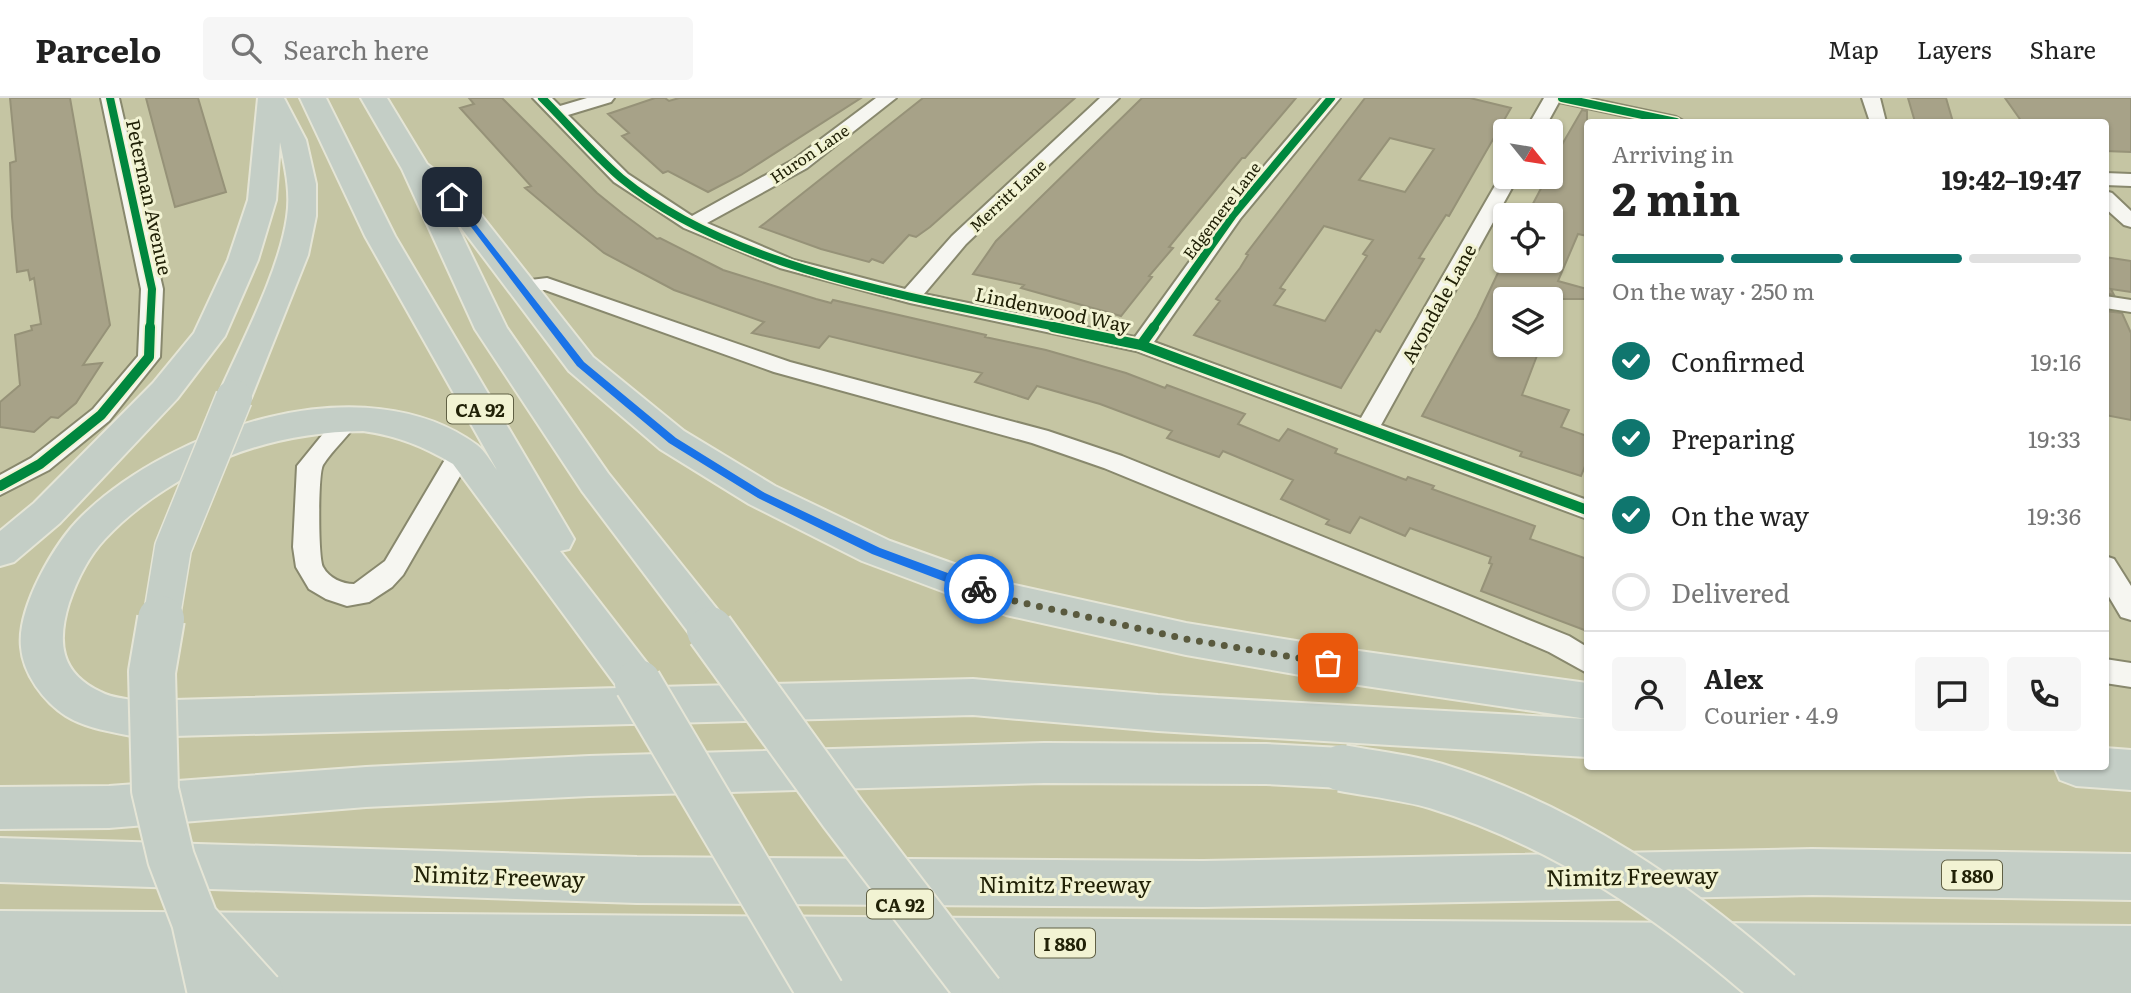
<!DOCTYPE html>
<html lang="en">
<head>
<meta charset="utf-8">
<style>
  body { margin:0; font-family:Literata,serif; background:#f6f6f6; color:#222; height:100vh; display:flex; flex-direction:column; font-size:26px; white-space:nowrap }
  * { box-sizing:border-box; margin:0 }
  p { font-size:23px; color:#767676 }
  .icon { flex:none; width:38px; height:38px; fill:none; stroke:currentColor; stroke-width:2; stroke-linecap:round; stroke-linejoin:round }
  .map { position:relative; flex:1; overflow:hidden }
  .details { position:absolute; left:1584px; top:21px; width:525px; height:651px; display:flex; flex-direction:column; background:#fff; border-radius:7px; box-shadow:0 2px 5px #0004 }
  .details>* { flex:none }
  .needle { width:46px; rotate:120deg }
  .controls { position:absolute; left:1493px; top:21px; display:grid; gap:14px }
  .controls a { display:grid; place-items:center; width:70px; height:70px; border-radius:7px; background:#fff; box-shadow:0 2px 5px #0004; font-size:35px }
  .pin { position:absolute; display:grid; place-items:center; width:60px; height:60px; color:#fff; margin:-30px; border-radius:14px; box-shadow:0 4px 10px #0006 }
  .courier { position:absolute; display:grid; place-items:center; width:70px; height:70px; margin:-35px; border:5px solid #1a73e8; border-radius:50%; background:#fff; color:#222; box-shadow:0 2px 9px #0007 }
  .overview em { font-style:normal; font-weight:700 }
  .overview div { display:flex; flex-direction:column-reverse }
  .overview { display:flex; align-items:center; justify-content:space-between; height:119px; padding:0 28px }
  h1 { font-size:46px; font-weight:700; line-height:52px }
  .bar { display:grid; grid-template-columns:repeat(4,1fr); gap:10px 7px; align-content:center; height:84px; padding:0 28px }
  .bar i { height:9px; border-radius:5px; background:#e0e0e0 }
  .bar .active { background:#0f766e }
  .bar p { grid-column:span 4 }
  .line { display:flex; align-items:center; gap:18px; padding:0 28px; border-top:2px solid #e0e0e0 }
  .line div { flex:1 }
  .round { display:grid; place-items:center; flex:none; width:74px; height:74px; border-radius:7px; background:#f6f6f6 }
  ol { padding:0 28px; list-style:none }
  li { display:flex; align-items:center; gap:21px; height:77px }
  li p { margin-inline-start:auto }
  li .icon { padding:7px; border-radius:50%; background:#0f766e; color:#fff; stroke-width:4 }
  li:last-child { color:#767676 }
  li i { width:38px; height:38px; border:4px solid #e0e0e0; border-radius:50% }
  header { display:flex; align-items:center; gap:42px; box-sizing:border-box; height:98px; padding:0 35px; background:#fff; border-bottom:2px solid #e0e0e0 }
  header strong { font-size:33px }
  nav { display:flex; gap:38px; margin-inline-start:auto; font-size:24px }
  .search { width:490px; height:63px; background:#f6f6f6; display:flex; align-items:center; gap:18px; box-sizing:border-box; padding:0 24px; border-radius:7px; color:#767676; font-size:26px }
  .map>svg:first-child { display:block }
</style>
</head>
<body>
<header>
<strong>Parcelo</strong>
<div class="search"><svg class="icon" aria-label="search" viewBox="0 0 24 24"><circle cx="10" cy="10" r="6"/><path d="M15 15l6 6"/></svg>Search here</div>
<nav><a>Map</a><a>Layers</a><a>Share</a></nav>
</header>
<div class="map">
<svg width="2131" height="895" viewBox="0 0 2131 895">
  <rect width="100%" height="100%" fill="#c5c5a3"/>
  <path fill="#a7a288" stroke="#969278" stroke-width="2" fill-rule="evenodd" d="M10,0H70L110,227L83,267L102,265L76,305L58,320L51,319L34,334L0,329V304L20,287L15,237L32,232L31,228L41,226L34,180L30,182L28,172L17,174L12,119L10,65L16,63Z
    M146,0H198L226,94L175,109Z
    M469,0H502L597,95L623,116L657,141L660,140L723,172L816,201L831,205L833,202L986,237L985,239L1046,252L1126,275L1165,290L1167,287L1245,316L1238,326L1279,343L1288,331L1337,351L1335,355L1406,382L1408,379L1434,388L1432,391L1535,428L1530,441L1587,461V533L1481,493L1492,466L1489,465L1491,459L1410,430L1405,438L1360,419L1350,435L1326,426L1329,422L1281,401L1293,382L1223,353L1219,359L1167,340L1172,333L1100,306L1037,288L1028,301L975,284L982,275L829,238L819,250L752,235L764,224L674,192L604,155L562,121L525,90L531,88L460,10L474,6Z
    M655,0H665L669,3L679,0H861L741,77L708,94L668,73L663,75L622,38L629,35L608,16Z
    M923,0H1075L930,129L916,139L909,137L883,165L872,161L869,164L821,151L760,129Z
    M1142,0H1296L1245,60H1242L1169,149L1173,150L1149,178L1152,179L1121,218L1021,190L1024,187L973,176L996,143Z
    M1365,0H1470L1511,10L1449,118L1446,117L1419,160L1424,161L1380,234L1376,232L1341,290L1194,237L1220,203L1216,201L1240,170L1248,157L1246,156ZM1390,40L1434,51L1405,94L1359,82ZM1324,128L1373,142L1363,156L1367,158L1325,223L1274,207L1285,192L1280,190Z
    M1908,0H1946L1953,24H1915Z
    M2005,0H2131V54L2105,53V24H2022Z
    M1582,12L1587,13V138L1578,136L1558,183L1587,191V201H1505V247H1541L1522,297L1569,312L1561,329L1587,338V363L1581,378L1520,358L1522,354L1422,318L1477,219L1505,160V163H1550V117H1527L1547,79H1550V72L1560,50Z
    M2105,159L2131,163V194L2111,191L2114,197L2105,195Z
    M2105,213L2122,215L2131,235V322L2105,317Z"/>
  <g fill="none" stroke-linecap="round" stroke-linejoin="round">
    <defs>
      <path id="minor" d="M101,0H119L163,191L160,259L109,323L49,372L0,397V377L31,360L93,311L138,258L141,191Z
        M533,0H552L560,8L587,0H614L611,4L568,17L628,76L692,118L793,62L876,0H896L807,70L707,125L794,162L905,191L952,138L1100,0H1119L966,146L924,196L1135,239L1226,113L1322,0H1340L1240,121L1154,244L1361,320L1500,79L1505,74V79H1518L1381,327L1587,402V421L1136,253L910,205L780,170L684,130L614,84Z
        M1544,0H1587L1676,19L1685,24H1653L1559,4L1543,33H1525Z
        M1862,0H1880L1886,24H1870Z
        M2105,75L2131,76V88L2105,87Z
        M2105,93L2112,95L2131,113V129L2124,127L2105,110Z
        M547,180L790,264L1048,333L1122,358L1569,538L1587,549V575L1549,554L1453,513L1104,370L1032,345L774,274L545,192H514L511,188L514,184Z
        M2105,198L2131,202V214L2105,210Z
        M348,313L356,315L360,321C349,338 333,351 323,367C318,376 318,459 323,469C329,480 342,486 354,486L385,463L453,348L462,346L471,348L474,354L403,477L392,489L369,504L347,508L326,501L309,491L296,469L293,449L297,368L340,315Z
        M2105,458L2114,461L2131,488V522L2121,519L2105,492Z
        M2105,561L2131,565V589L2105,585Z"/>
      <path id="highway" d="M258,0H284L306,42L316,86V118L308,157L251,300L246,308L234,311L222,308L217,300C240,247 279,175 287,119C291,94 285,69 280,44L276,102L258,162L225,238L177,301L60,425L14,464L0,468V433L34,405L153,285L194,235L228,162L248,102Z
        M300,0H326L395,138L574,441L569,451L560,453L653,573L659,585L657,589L973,581L1158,597L1587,621V659L1158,633L973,617L137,639C113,634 87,631 66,618C44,604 23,576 21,549C17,510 54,445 82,418C172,330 365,265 477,347C485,353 491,364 497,372L365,138ZM363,333C398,338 423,348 453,366L618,590L137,603C125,600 111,600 101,594C60,575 57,544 69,505C77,482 88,459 105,441C129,415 163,391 195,374C248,346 303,334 363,333Z
        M361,0H387L427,66L462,93L593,259L684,333L775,388L890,443L1010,486L1186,525L1352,552L1587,585V621L1352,586L1186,557L1006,517L862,463L749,406L660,351L569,273L453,119L507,230L608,375L725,521L731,532L725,543L710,548L695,543L582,393L475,231L402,71Z
        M1044,645L1266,646L1342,650L1358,656L1365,670L1358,684L1342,690L1266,686L1044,685L589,698L366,709L109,730L0,731V689L109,688L366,669L589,658Z
        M2105,650L2131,652V692L2076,688L2060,682L2054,668H2105Z
        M0,740L637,759L1203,763L1812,751L2131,756V802L1812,797L1203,809L637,805L0,784Z
        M0,813L2131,828V895H0Z"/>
    </defs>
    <use href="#minor" stroke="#88886d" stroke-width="4"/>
    <use href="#highway" stroke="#e5e5d6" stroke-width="4"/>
    <use href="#minor" fill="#f6f6f1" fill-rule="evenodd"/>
    <use href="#highway" fill="#c4cec6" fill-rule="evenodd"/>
    <defs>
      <path id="highway-bridge-far1" d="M161,523L173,450L234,300"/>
      <path id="highway-bridge" d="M161,521L152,574L155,692L171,760L195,823L211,895
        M710,532L843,716L980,895
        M638,585L821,895
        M1342,670C1373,676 1406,679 1436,688C1566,728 1678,805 1779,895
        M197,825L260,895"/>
    </defs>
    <use href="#highway-bridge-far1" stroke="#e5e5d6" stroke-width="39" stroke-linecap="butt"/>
    <use href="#highway-bridge" stroke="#e5e5d6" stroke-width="50" stroke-linecap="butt"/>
    <use href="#highway-bridge-far1" stroke="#c4cec6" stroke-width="36"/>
    <use href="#highway-bridge" stroke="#c4cec6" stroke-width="46"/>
    <defs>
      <path id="cycleway-far1" d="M110,0L152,191L150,230
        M542,0C568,26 593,56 621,80C732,172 922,201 1061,230
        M1562,0L1676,24
        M1153,230L1233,117L1331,0"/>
      <path id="cycleway" d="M1053,229L1141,247L1587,412
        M1141,247L1154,229
        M0,388L40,366L101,317L149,259L150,229"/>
    </defs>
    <use href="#cycleway-far1" stroke="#f2f3d3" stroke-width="11"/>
    <use href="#cycleway" stroke="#f2f3d3" stroke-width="14"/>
    <use href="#cycleway-far1" stroke="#00873e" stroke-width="8"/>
    <use href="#cycleway" stroke="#00873e" stroke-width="10"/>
  </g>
  <path fill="#1a73e8" d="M452,96L584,264L676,340L765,395L880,450L983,488V495H975L872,456L758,400L669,345L577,268L449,100Z"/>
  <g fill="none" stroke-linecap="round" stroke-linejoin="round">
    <path stroke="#5a5a3e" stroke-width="7" stroke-dasharray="0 12.6" d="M979,491L1006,501L1186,541L1328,565"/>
  </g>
  <g text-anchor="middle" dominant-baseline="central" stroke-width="6" stroke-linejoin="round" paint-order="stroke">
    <g font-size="16" fill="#212107" stroke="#f2f3d3">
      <text transform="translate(809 55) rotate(-34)">Huron Lane</text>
      <text transform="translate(1007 97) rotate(-43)">Merritt Lane</text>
      <text transform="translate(1221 112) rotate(-53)">Edgemere Lane</text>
    </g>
    <g fill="#f2f3d3" stroke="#606044" stroke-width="2">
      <rect x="447" y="296.5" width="66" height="29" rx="5"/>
      <rect x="1942" y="762.5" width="60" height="29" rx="5"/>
      <rect x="867" y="791.5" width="66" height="29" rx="5"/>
      <rect x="1035" y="830.5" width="60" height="29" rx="5"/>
    </g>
    <g font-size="18" font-weight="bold" fill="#212107">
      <text x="480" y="311">CA 92</text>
      <text x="1972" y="777">I 880</text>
      <text x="900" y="806">CA 92</text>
      <text x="1065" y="845">I 880</text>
    </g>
    <g font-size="19" fill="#212107" stroke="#f2f3d3">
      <text transform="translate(150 99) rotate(78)">Peterman Avenue</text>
      <text transform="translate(1438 205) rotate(-61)">Avondale Lane</text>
      <text transform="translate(1053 211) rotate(12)">Lindenwood Way</text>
    </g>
    <g font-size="23" fill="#212107" stroke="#f2f3d3">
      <text transform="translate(499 777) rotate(2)">Nimitz Freeway</text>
      <text transform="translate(1632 777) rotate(-1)">Nimitz Freeway</text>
      <text x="1065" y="785">Nimitz Freeway</text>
    </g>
  </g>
</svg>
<div class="controls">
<a><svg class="needle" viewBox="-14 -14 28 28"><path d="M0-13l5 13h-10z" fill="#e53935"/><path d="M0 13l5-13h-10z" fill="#767676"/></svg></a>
<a><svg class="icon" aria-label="locate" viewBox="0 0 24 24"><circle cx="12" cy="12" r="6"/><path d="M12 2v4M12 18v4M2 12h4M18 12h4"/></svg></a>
<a><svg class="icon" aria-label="layers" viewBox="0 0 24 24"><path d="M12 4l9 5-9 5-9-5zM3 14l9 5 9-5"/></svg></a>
</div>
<div class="pin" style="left:1328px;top:565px;background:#ea580c"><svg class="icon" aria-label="bag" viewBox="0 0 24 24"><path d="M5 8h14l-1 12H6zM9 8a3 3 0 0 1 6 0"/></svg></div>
<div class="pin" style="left:452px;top:99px;background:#1f2937"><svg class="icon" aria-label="home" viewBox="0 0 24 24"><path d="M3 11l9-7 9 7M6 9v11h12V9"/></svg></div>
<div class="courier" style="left:979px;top:491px"><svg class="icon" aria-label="bike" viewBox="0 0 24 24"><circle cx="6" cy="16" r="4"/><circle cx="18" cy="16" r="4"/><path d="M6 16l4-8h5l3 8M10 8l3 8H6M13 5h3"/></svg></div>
<section class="details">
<div class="overview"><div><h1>2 min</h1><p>Arriving in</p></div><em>19:42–19:47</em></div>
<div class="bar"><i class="active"></i><i class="active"></i><i class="active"></i><i></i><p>On the way · 250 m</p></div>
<ol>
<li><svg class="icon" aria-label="check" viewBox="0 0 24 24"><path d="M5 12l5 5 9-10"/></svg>Confirmed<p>19:16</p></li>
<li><svg class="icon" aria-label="check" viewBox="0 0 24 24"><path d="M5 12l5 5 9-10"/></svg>Preparing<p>19:33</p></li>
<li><svg class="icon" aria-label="check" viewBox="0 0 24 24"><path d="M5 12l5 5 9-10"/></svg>On the way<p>19:36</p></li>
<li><i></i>Delivered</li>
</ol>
<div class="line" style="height:126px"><a class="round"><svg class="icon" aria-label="person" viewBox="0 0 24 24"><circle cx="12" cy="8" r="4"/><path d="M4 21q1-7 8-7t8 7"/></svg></a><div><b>Alex</b><p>Courier · 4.9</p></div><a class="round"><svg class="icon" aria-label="chat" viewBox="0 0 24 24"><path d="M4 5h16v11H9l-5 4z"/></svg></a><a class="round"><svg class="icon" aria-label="phone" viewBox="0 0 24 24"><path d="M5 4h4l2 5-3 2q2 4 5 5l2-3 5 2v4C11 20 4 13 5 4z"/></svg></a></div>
</section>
</div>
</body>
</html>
